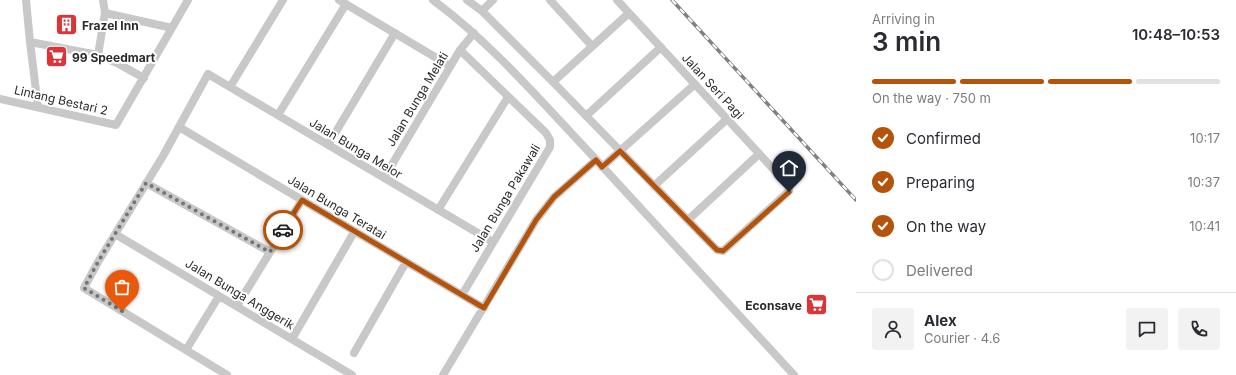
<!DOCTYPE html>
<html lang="en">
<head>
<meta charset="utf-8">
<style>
  body { margin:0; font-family:Inter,sans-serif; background:#f2f2f3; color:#2b2b33; height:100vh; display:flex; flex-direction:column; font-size:15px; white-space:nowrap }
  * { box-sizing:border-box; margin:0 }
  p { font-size:13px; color:#7c7c81 }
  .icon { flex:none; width:22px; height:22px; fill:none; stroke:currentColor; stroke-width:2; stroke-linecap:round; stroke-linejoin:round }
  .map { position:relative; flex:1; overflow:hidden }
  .side { display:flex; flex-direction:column; background:#fff; width:380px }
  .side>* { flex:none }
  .pin { position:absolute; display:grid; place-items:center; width:34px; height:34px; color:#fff; margin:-41px -17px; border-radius:50% 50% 50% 0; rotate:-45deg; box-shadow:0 0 4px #0007 }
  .pin .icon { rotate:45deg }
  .courier { position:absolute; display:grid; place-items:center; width:40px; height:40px; margin:-20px; border:3px solid #b45309; border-radius:50%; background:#fff; color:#222; box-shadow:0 1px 5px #0007 }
  .summary em { font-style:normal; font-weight:600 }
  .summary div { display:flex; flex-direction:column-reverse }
  .summary { display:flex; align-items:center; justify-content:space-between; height:68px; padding:0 16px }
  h1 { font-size:26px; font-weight:600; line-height:30px }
  .bar { display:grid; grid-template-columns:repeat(4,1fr); gap:6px 4px; align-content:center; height:48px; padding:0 16px }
  .bar i { height:5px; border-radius:3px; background:#e1e1e2 }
  .bar .current { background:#b45309 }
  .bar p { grid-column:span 4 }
  .line { display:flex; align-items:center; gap:10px; padding:0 16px; border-top:1px solid #e1e1e2 }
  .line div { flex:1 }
  .round { display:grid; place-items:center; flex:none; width:42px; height:42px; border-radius:4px; background:#f2f2f3 }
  ol { padding:0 16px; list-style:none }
  li { display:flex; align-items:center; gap:12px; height:44px }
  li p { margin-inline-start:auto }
  li .icon { padding:4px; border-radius:50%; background:#b45309; color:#fff; stroke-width:4 }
  li:last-child { color:#7c7c81 }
  li i { width:22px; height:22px; border:2px solid #e1e1e2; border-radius:50% }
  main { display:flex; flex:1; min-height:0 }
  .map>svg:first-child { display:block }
</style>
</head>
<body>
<main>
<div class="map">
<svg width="856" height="375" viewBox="0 0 856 375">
  <rect width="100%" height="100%" fill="#fff"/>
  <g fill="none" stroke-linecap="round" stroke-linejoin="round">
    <path stroke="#c8c8c8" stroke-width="8" d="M26,0L30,42L38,107
      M339,0L450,66
      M433,0C491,43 539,99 589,152C657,227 726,301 794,375
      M467,0L482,11L553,82L717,250L723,251L789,191V186L617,0
      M550,0L592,46
      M482,11L493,0
      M105,13L172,28
      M30,42L98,55L117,63L144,78
      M460,50L546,133L550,140V147L462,295
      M98,55L105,13L103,0
      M553,82L629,13
      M230,87L283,0
      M0,99L116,125L188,0
      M278,115L346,4
      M586,116L661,47
      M179,127L484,308
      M328,145L395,33
      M602,167L695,84
      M384,178L460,50L474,33
      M146,183L270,252
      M654,186L727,119
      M438,210L508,97
      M688,220L759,154
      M115,234L352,375
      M237,306L302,200
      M292,339L353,234
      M186,350L219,296
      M354,353L406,262
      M227,375L84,288L98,262L163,156L208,74L493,242
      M443,375L536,220L554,197L596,160"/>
    <defs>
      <path id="rail" d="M672,0L856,200"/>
    </defs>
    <use href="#rail" stroke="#808080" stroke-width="3.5"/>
    <use href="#rail" stroke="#fff" stroke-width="2" stroke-dasharray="6" stroke-linecap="butt"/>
  </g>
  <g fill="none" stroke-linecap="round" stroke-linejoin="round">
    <path stroke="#757575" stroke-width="4" stroke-dasharray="0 7.2" d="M122,311L84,288L98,262L146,183L270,252L283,230"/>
    <path stroke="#b45309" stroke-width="5" d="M283,230L302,200L484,308L536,220L554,197L596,160L602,167L620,151L717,250L723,251L789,192"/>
  </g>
  <defs>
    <symbol id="building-square" viewBox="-11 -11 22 22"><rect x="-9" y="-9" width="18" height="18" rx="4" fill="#db353a" stroke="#fff"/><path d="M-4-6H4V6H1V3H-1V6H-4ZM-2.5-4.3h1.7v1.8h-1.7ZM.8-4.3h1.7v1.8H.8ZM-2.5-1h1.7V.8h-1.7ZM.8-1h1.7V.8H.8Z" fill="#fff"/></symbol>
    <symbol id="supermarket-square" viewBox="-11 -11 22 22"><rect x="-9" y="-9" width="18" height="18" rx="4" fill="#db353a" stroke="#fff"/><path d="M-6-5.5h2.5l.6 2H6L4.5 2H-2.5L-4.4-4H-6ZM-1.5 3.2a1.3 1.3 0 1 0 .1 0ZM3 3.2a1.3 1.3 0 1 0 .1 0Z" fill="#fff"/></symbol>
  </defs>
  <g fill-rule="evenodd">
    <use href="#building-square" x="54" y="12" width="25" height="25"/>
    <use href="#supermarket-square" x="44" y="44" width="25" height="25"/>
    <use href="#supermarket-square" x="804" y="292" width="25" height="25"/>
  </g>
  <g text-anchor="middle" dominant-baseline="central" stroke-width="4" stroke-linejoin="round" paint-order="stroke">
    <g font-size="12" font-weight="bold" fill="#2b2b2b" stroke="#fff" text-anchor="start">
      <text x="82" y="25">Frazel Inn</text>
      <text x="72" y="57">99 Speedmart</text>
      <text x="802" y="305" text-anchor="end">Econsave</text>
    </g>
    <g font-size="12" fill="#2b2b2b" stroke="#fff">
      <text transform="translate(713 86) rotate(47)">Jalan Seri Pagi</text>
      <text transform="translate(417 99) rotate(-59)">Jalan Bunga Melati</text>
      <text transform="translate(61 100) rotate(13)">Lintang Bestari 2</text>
      <text transform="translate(356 148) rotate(31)">Jalan Bunga Melor</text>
      <text transform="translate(505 198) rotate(-59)">Jalan Bunga Pakawali</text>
      <text transform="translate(337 207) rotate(31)">Jalan Bunga Teratai</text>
      <text transform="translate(240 294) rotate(31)">Jalan Bunga Anggerik</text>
    </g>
  </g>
</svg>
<div class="pin" style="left:122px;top:311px;background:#ea580c"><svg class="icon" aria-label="bag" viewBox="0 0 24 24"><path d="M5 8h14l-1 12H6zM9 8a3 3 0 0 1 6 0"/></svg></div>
<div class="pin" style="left:789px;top:192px;background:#1f2937"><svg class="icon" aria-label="home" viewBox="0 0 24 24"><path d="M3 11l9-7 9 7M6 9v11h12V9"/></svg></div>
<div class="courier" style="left:283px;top:230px"><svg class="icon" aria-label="car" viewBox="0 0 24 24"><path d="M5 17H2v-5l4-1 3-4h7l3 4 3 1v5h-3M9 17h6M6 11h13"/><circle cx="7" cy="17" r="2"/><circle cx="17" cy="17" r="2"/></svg></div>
</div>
<section class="side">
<div class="summary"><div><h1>3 min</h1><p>Arriving in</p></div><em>10:48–10:53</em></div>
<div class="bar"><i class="current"></i><i class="current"></i><i class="current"></i><i></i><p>On the way · 750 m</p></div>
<ol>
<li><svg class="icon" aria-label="check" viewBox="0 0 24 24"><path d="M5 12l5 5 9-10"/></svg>Confirmed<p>10:17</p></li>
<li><svg class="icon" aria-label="check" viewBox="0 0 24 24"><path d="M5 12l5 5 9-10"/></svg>Preparing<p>10:37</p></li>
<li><svg class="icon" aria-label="check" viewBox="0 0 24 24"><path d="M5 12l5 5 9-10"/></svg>On the way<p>10:41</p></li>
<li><i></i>Delivered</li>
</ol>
<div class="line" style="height:72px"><a class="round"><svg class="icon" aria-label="person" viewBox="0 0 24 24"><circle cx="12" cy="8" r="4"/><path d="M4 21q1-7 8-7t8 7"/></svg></a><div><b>Alex</b><p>Courier · 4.6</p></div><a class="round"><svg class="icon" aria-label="chat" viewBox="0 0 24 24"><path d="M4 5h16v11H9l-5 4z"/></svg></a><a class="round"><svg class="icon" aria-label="phone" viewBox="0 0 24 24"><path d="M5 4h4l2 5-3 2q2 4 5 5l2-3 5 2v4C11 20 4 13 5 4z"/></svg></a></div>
</section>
</main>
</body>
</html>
